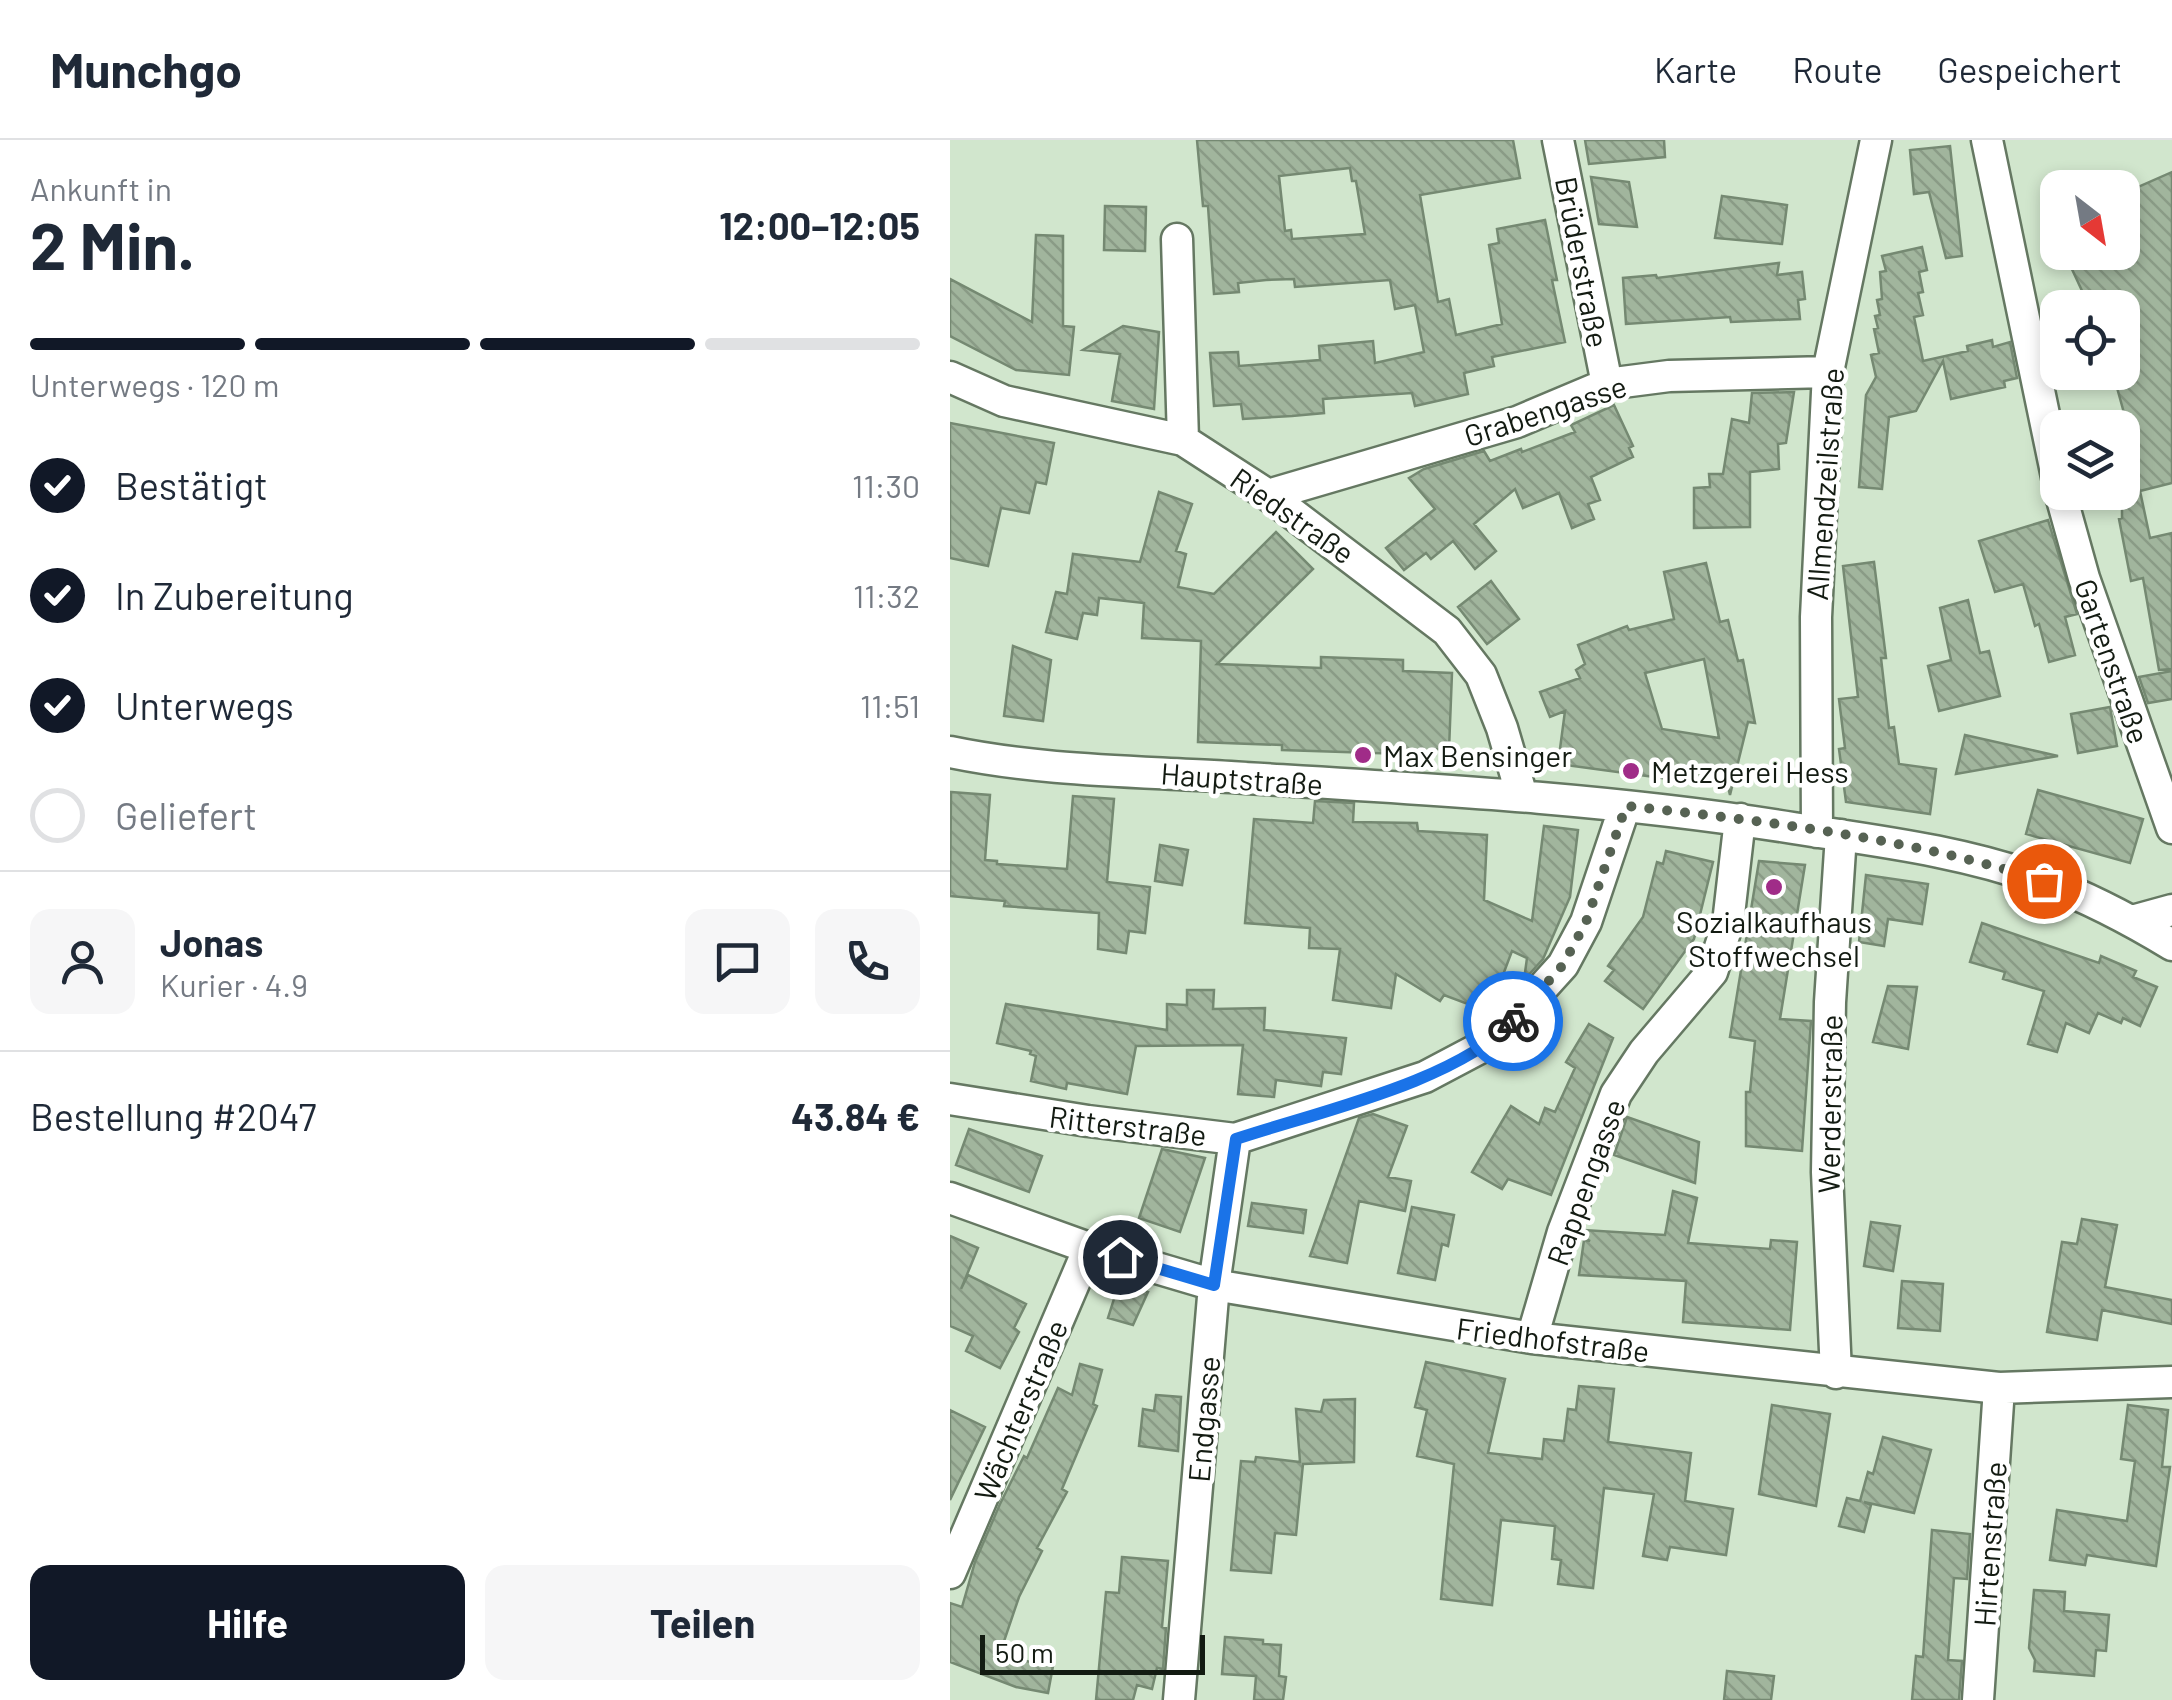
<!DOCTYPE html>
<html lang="de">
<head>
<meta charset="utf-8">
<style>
  body { margin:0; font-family:Barlow,sans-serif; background:#f6f6f7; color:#1f2937; height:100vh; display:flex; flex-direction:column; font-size:38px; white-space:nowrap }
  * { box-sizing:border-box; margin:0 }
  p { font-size:32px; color:#747a83 }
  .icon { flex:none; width:55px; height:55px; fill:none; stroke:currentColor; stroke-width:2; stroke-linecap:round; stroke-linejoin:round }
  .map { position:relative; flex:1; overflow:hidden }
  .sheet { display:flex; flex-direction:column; background:#fff; width:950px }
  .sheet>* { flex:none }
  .needle { width:65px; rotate:149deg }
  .buttons { position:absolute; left:1090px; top:30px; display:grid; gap:20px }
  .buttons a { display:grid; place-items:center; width:100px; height:100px; border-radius:20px; background:#fff; box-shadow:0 5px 15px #0003; font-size:50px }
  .scale { position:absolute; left:30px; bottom:25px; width:225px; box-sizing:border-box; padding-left:10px; border:5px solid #131b12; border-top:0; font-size:28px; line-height:35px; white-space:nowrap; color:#131b12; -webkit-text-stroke:8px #fff; paint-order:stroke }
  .pin { position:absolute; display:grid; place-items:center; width:85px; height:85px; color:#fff; margin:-42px; border:5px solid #fff; border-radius:50%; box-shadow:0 2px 10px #0007 }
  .courier { position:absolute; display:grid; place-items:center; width:100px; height:100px; margin:-50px; border:8px solid #1a73e8; border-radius:50%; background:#fff; color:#222; box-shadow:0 2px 12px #0007 }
  .head em { font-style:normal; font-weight:700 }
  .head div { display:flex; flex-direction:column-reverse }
  .head { display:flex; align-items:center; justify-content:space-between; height:170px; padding:0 30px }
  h1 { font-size:65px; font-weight:700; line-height:75px }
  .bar { display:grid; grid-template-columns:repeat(4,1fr); gap:15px 10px; align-content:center; height:120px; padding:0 30px }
  .bar i { height:12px; border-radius:8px; background:#e0e1e3 }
  .bar .selected { background:#111827 }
  .bar p { grid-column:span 4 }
  .line { display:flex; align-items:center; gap:25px; padding:0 30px; border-top:2px solid #e0e1e3 }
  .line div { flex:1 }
  .round { display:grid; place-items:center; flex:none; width:105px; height:105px; border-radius:20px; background:#f6f6f7 }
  ol { padding:0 30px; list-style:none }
  li { display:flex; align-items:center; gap:30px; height:110px }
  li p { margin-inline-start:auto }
  li .icon { padding:10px; border-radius:50%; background:#111827; color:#fff; stroke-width:4 }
  li:last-child { color:#747a83 }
  li i { width:55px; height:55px; border:5px solid #e0e1e3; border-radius:50% }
  .cta { display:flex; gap:20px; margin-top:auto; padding:20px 30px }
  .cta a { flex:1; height:115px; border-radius:20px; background:#111827; color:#fff; font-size:40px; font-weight:700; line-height:115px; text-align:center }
  .cta a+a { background:#f6f6f7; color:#1f2937 }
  header { display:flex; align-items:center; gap:60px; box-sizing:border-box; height:140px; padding:0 50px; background:#fff; border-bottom:2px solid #e0e1e3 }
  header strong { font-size:48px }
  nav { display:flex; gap:55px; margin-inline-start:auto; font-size:35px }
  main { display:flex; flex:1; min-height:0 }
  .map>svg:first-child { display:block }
</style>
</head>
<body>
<header>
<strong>Munchgo</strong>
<nav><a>Karte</a><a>Route</a><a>Gespeichert</a></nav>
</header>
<main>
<section class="sheet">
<div class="head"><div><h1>2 Min.</h1><p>Ankunft in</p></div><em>12:00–12:05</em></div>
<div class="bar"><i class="selected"></i><i class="selected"></i><i class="selected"></i><i></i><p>Unterwegs · 120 m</p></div>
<ol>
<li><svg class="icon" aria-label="check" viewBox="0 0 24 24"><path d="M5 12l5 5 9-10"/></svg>Bestätigt<p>11:30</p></li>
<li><svg class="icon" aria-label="check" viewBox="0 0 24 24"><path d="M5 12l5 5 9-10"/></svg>In Zubereitung<p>11:32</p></li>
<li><svg class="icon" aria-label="check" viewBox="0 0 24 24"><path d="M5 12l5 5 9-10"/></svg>Unterwegs<p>11:51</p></li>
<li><i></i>Geliefert</li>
</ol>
<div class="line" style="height:180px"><a class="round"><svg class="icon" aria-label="person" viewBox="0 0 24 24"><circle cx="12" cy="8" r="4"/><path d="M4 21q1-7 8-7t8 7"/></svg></a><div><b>Jonas</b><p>Kurier · 4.9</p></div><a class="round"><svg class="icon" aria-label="chat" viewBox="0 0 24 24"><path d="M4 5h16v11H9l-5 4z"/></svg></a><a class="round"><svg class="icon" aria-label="phone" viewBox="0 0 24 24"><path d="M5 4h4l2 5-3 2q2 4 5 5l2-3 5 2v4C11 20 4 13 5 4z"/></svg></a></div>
<div class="line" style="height:130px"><div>Bestellung #2047</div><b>43.84 €</b></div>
<div class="cta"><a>Hilfe</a><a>Teilen</a></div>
</section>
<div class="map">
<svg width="1222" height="1560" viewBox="0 0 1222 1560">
  <defs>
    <pattern id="building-back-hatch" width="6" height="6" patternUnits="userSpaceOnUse" patternTransform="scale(2.5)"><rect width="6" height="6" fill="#a1b59d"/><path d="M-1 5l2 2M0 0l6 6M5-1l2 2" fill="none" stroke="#8a9b86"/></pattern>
  </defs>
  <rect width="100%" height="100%" fill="#d1e6cd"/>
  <path fill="url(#building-back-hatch)" stroke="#758972" stroke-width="2.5" fill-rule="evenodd" d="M247,0H563L570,38L470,55L488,162L499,159L506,195L552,184L539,105L549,103L547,89L595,80L607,140H602L615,202L542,217L544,226L514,233L518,254L465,266L462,253L373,259L374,273L342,276L293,279L291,264L264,266L260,213L288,212L289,226L370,220L369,206L423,201L425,223L474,212L465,165L445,169L440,140L345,147L344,139L316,140L288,143L289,152L264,154L258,66H253ZM400,28L402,41H406L415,94L342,99L341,90L335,91L329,36Z
    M635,0H714L715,17L639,24Z
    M1000,6L1012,116L996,118L979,52L964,54L960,10Z
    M1222,32V343L1190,351L1200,398L1222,393V529L1209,530L1193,438L1181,441L1169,379L1172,378V312L1184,309L1166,244L1172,243V168H1140L1114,112H1172V54Z
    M641,37L679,42L687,87L649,84Z
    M772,56L837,65L832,104L765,98Z
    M155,66L196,67L195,111L154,110Z
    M86,95L113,96V186L124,187L119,235L66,230L0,196V139L82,182Z
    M972,107L977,130L969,132L973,152L968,153L973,175L964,177L973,221L1018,211L1017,206L1042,200L1043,207L1060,202L1067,238L1054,241L1055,247L1001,259L993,221L966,271L939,277L932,349L909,347L916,255L926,237L921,215L929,213L924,189L928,188L925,176L930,175L927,160L932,159L930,132L936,131L932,116Z
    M829,123L827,135L852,132L855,159L848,160L850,179L781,182L780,177L676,184L673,138L706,135L707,138Z
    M173,186L209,192L204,269L162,261L170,214L133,210Z
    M844,252L836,303L828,304L829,329L800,332V387L744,388V348L760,347L759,334H773L782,279L799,283L802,253Z
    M664,265L683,306L679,308L683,317L641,337L650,360L638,364L644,379L622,388L609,353L573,368L565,349L524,384L546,411L525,429L503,401L481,419L476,413L454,430L436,408L485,369L459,338L474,329L534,311L540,321L571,309L572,312L625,292L621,285Z
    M0,283L104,303L96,344L86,342L79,373L51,368L38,426L0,418Z
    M209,352L242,364L226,411L236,414L228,447L264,454L326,392L363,429L267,524L371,528V517L453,520V531L502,533L499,610L485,609V615L332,610V605L248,602L251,501L192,498L194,463L149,458L147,475L133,473L127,499L96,492L106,452L117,454L123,414L190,422Z
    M1098,380L1127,474L1115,477L1125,515L1099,522L1089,484L1085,486L1073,444L1045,452L1029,401Z
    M924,422L936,518H931L939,588L944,587L949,624L986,629L980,674L896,662L889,609L895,608L889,559L908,557L893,426Z
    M756,423L770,482L778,480L788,521L793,520L805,583L798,582L780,655L778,647L608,624L615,571L600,577L590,552L630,538L626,530L635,524L628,505L677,486L679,490L724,479L714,432ZM754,519L769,598L712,589L695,533Z
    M541,441L569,479L537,504L508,467Z
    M1018,460L1030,513L1039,511L1050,556L989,571L978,526L1001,520L990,468Z
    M63,506L101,520L93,581L54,576Z
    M1222,531V559L1198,563L1189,537Z
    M1160,567L1167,606L1128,613L1121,574Z
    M1015,595L1108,616L1006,634Z
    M1088,650L1193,679L1180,723L1076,694Z
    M1,652L40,655L35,720L47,721V724L117,729L123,656L164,659L157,742L200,747L195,793L179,791L176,813L148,809L149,773L54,766L55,761L0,756Z
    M365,661L404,663L403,682L467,683L468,691L537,695L534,760L582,781L594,686L628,690L620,757L593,819L574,840L577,818L562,811L539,872L494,855L490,861L446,834L441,868L383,860L390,809L359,808L360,788L295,783L304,679L363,683Z
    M210,705L238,710L232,745L205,741Z
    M716,711L763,722L744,799L693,869L655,841L664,830L658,826L693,777L707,722L713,724Z
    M809,721L855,725L830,879L861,881L852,1011L796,1006V952H800L805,901L780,897Z
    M916,735L978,744L972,784L938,779L934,806L909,802Z
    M1032,783L1149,823L1151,816L1186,831L1183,837L1207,847L1190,886L1173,878L1171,883L1148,873L1139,893L1116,883L1107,912L1078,904L1094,851L1053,839L1055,832L1020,822Z
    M938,846L967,847L958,909L923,902Z
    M237,850H264L263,869L315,868L314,890L396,898L391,934L373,932L371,946L326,940L324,957L288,954L293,905L186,906L177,954L117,943L116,949L81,941L86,916L80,914L81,911L47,903L56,864L217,890V864L237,865Z
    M639,884L663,898L601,1055L558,1039L552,1049L522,1032L561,966L589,984L595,968L605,972L625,928L616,922Z
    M423,974L457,986L438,1037L461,1041L455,1071L409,1061L397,1123L360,1116L409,978Z
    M677,977L749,1002L745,1043L664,1015Z
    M19,989L92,1016L79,1052L6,1025Z
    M212,1009L255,1018L230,1092L189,1078Z
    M723,1051L747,1058L738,1103L820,1109L821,1100L847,1102L840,1190L733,1182L736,1141L629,1135L634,1100L640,1101L632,1096L634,1090L715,1095Z
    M302,1063L356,1070L353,1093L298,1086Z
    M462,1067L504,1075L498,1106L492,1104L485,1140L448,1133Z
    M1132,1079L1167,1085L1155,1147L1222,1160V1184L1152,1170L1147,1200L1097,1192L1112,1102L1127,1104Z
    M921,1082L950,1086L943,1131L914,1126Z
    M0,1096L28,1108L11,1149L18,1135L76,1164L64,1188L69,1192L50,1228L16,1211L23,1196L0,1186Z
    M952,1141L993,1144L990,1191L948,1188Z
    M169,1143L198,1152L183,1185L158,1178Z
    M476,1222L555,1239L538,1313L592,1319L594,1299L614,1301L618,1269L626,1270L629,1246L664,1249L658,1302L741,1313L735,1361L783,1369L776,1415L720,1407L717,1420L693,1416L704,1354L654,1348L643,1448L608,1444L611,1420L602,1419L605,1386L551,1380L542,1465L491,1459L504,1324L467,1316L477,1270L465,1267Z
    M130,1224L152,1230L143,1264L147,1266L112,1349L117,1352L87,1408L92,1411L69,1457L49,1516L103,1526L98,1553L66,1547L0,1522V1463L12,1467L25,1422L50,1364L74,1316L77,1318L108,1248L122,1255Z
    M206,1255L231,1257L228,1311L189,1306L193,1269L204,1271Z
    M405,1259L404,1322L353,1324L346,1395L325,1393L321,1433L281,1430L291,1321L305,1322L306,1317L350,1322L346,1269L371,1272L374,1260Z
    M822,1265L880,1274L866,1366L809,1354Z
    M1178,1265L1218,1270L1212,1327H1220L1206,1426L1137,1415L1135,1425L1100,1420L1107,1370L1177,1381L1185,1321L1171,1319Z
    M0,1270L35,1287L0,1360Z
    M933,1297L981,1310L964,1373L914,1362L921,1365L914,1392L889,1386L897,1358L910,1361L918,1332L923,1334Z
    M982,1390L1020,1394L1017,1439L1004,1438L998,1520L1012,1521L1009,1560H962L966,1516L973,1517Z
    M172,1417L218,1421L212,1487L216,1488L213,1529L207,1528L202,1549L187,1545L183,1560H146L156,1452L169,1453Z
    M1084,1450L1115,1452L1114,1471L1159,1475L1156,1511L1146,1510L1144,1536L1084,1531L1085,1520L1079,1508Z
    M275,1497L313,1500V1504L331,1505L329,1536L336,1537L333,1560H304L306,1536L272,1534Z
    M777,1531L824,1536L821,1560H774Z"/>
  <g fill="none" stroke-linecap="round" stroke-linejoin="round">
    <defs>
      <path id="minor" d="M608,0L657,244
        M1037,0L1108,342
        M227,99L233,300
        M0,237L54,261L233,300L318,355L497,491L531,535L552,588L572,656
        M1110,352L1134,438L1222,688
        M318,355L567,282L657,244L719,236L878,232
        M0,612C86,630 176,631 263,636C457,648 651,657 843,688C927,701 1013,711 1094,741C1139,758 1181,780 1222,805
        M867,692L866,477L878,232L926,0
        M1182,781L1222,770
        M0,959L138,981L285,999L475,937L545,900L613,825L636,782L675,666
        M0,1058L139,1108L264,1145L582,1198L1049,1248L1222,1242
        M582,1198L613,1092L666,954L694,912L762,832L778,783L790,679
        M886,1233L877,1032L880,862L891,695
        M0,1433L139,1108
        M229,1560L264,1145L285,999
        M1028,1560L1049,1248"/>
    </defs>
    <use href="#minor" stroke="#657862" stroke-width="35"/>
    <use href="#minor" stroke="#fff" stroke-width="30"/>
  </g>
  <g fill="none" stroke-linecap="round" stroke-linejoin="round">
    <path stroke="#566253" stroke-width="10" stroke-dasharray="0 18" d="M563,881L613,825L636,782L676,666C816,681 959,698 1094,741"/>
    <path stroke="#1a73e8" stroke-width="12" d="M170,1117L264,1145L286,999C367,972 506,942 563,881"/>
  </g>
  <g fill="#a02c88" stroke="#fff" stroke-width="4">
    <circle cx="413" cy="615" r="10"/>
    <circle cx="681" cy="631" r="10"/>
    <circle cx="824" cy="747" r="10"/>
  </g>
  <g text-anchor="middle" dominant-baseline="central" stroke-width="9" stroke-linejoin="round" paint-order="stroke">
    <g font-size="30" fill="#131b12" stroke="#fff">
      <text transform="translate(633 122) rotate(79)">Brüderstraße</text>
      <text transform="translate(595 270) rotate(-18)">Grabengasse</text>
      <text transform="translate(874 344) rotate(-86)">Allmendzeilstraße</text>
      <text transform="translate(343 375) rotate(35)">Riedstraße</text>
      <text transform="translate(1163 521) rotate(71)">Gartenstraße</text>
      <text transform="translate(292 638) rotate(4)">Hauptstraße</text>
      <text transform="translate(879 964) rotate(-89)">Werderstraße</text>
      <text transform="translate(178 985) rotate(7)">Ritterstraße</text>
      <text transform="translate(635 1042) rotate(-70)">Rappengasse</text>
      <text transform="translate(603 1199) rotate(7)">Friedhofstraße</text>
      <text transform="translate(70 1270) rotate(-67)">Wächterstraße</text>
      <text transform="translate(253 1279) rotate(-85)">Endgasse</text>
      <text transform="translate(1039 1404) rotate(-86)">Hirtenstraße</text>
    </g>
    <g font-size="30" fill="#131b12" stroke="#fff" text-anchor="start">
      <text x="433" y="615">Max Bensinger</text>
      <text x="701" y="631">Metzgerei Hess</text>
      <text x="824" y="781" text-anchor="middle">Sozialkaufhaus<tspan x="824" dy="34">Stoffwechsel</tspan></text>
    </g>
  </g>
</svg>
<div class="buttons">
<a><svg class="needle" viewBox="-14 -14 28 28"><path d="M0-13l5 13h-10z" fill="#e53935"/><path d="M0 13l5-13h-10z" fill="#747a83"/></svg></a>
<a><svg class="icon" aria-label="locate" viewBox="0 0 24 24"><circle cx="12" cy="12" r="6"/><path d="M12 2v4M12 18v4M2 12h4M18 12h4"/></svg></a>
<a><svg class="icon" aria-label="layers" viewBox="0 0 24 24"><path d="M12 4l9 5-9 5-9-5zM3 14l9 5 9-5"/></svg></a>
</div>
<div class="scale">50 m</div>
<div class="pin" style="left:1094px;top:741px;background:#ea580c"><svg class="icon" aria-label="bag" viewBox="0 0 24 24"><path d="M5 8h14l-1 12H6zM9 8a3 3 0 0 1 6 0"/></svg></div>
<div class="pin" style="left:170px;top:1117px;background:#1f2937"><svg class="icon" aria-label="home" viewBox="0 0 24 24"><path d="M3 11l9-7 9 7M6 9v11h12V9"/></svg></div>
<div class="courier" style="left:563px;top:881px"><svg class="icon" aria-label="bike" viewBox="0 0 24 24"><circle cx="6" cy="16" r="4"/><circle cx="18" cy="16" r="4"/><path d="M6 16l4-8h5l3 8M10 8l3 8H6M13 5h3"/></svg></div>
</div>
</main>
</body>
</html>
